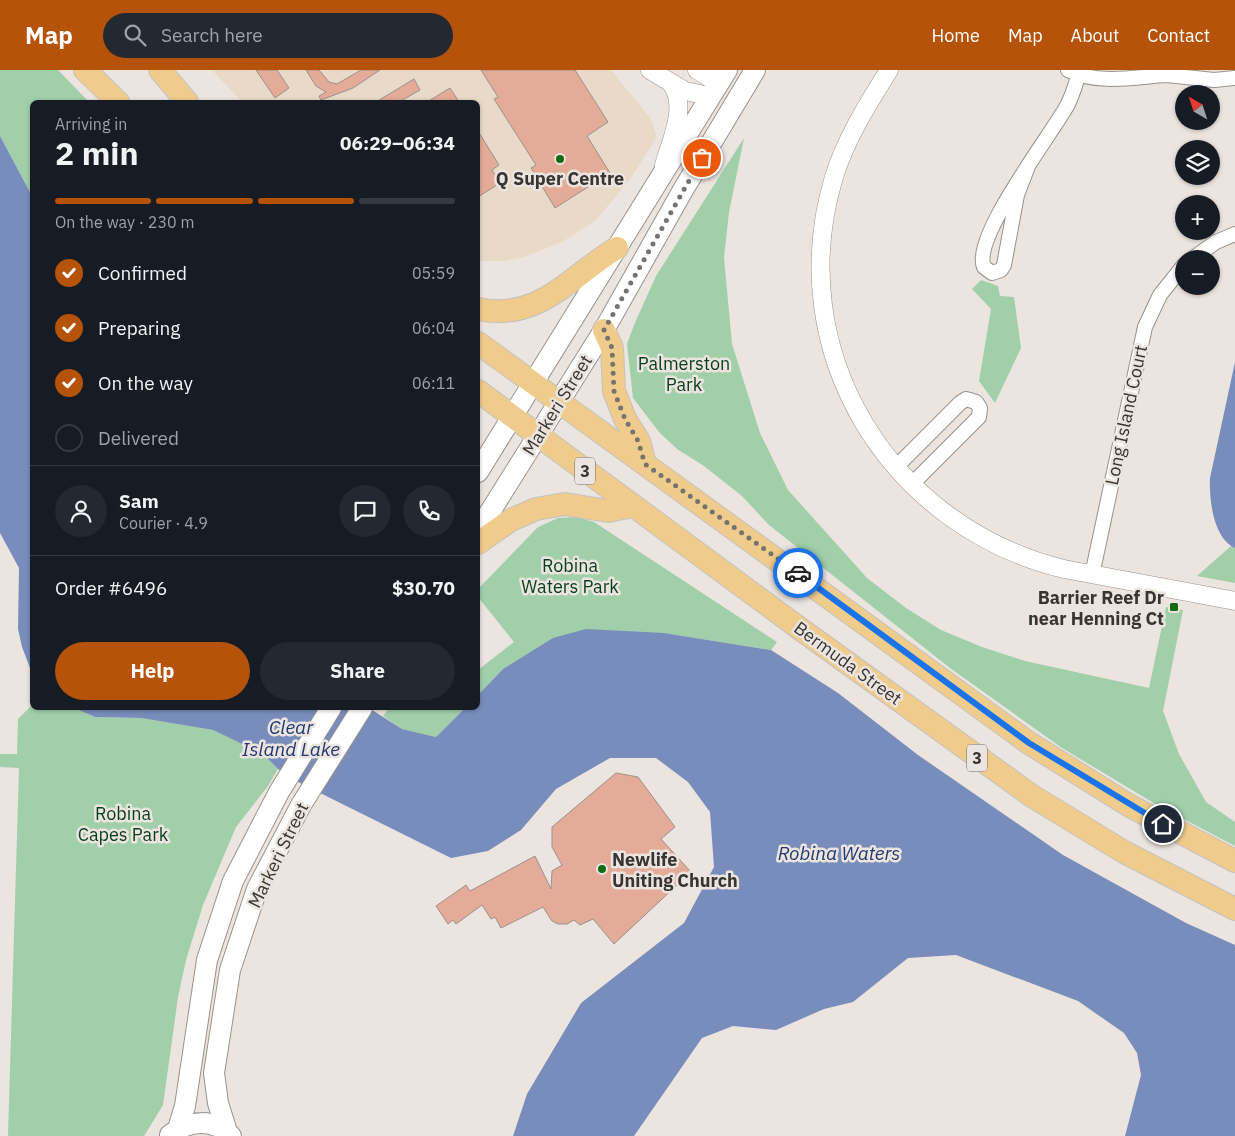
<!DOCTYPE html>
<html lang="en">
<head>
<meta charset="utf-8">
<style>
  body { margin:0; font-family:"IBM Plex Sans",sans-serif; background:#242831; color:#f1f3f6; height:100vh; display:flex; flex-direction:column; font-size:19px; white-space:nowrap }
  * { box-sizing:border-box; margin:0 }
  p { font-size:16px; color:#9ea1a6 }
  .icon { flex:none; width:28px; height:28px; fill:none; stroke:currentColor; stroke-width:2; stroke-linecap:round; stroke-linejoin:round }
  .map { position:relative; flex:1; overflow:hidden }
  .sheet { position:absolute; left:30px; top:30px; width:450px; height:610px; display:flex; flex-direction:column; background:#171b24; border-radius:8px; box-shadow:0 1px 4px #0004 }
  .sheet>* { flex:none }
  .needle { width:32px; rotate:321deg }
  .buttons { position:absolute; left:1175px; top:15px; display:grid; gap:10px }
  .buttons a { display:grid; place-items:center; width:45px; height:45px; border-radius:50%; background:#171b24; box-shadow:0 1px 4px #0004; font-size:25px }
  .pin { position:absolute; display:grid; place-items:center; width:42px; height:42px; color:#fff; margin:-21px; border:2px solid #fff; border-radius:50%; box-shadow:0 1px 5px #0007 }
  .courier { position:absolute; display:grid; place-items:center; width:50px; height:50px; margin:-25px; border:4px solid #1a73e8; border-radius:50%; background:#fff; color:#222; box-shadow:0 1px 6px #0007 }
  .headline em { font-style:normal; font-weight:700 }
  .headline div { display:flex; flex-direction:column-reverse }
  .headline { display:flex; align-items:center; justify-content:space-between; height:85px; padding:0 25px }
  h1 { font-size:32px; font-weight:700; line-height:38px }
  .bar { display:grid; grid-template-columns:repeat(4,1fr); gap:8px 5px; align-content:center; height:60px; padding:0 25px }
  .bar i { height:6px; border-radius:4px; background:#363941 }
  .bar .current { background:#b45309 }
  .bar p { grid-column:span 4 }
  .line { display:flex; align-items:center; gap:12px; padding:0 25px; border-top:1px solid #363941 }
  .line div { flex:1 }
  .round { display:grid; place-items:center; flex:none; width:52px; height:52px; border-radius:26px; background:#242831 }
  ol { padding:0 25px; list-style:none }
  li { display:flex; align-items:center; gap:15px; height:55px }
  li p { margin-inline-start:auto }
  li .icon { padding:5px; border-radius:50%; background:#b45309; color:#fff; stroke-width:4 }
  li:last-child { color:#9ea1a6 }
  li i { width:28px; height:28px; border:2px solid #363941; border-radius:50% }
  .action { display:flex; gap:10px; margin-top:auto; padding:10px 25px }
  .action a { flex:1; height:58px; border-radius:30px; background:#b45309; color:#fff; font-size:20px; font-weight:700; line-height:58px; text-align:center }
  .action a+a { background:#242831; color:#f1f3f6 }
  header { display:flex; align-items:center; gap:30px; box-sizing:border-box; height:70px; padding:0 25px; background:#b45309; color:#fff }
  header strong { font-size:24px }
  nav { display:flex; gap:28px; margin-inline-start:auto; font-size:18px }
  .search { width:350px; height:45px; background:#242831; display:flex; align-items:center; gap:12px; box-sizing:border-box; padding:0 18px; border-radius:28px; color:#9ea1a6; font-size:19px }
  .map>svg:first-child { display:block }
</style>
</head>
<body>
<header>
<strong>Map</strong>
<div class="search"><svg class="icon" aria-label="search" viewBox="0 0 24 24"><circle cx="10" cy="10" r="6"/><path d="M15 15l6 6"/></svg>Search here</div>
<nav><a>Home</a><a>Map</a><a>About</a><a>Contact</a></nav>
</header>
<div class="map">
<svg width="1235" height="1066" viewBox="0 0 1235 1066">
  <rect width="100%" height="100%" fill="#ece4df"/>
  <path fill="#e9d9c7" d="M212,0H611L651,49L656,64L655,70L631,108L596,150L562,172L527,186L504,191H478V32H242Z"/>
  <path fill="#a0cfaa" d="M0,0H58L89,32H32V126L0,66Z
    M744,68L729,142L724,188L732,274L760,363L788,420L867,508L906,538L941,560L982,577L1025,591L1149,618L1166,537L1183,540L1163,641L1179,684L1206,732L1235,752V776L1157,735L1062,678L950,598L769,455L742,426L704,396L677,379L659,362L633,328L627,274L634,255L656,206Z
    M981,210L998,216L1000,226L1014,227L1021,278L995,333L979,311L991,239L972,219Z
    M577,447L594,452L777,572L771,580L664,563L503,599L478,625V600L514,572L478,527V519L538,457L558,448Z
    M1231,476L1235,478V513L1197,506Z
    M32,635V638H74L95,647L141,648L213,660L263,684L278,699L268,716L236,757L203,835L186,890L178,927L163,1035L144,1066H8L19,698L0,697V684H17L18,649Z
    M389,638H465L436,667L402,659L383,646Z"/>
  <path fill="#788dbb" d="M0,66L32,126V603L22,577L18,559L19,498L0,463Z
    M1235,292V478C1213,468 1209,429 1210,408Z
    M586,559L664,563L771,580L838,623L918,685L1063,785L1186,853L1235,875V1066H1125L1141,1005L1137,983L1124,963L1078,931L956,885L908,888L853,932L824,939L776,960L733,956L702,968L634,1066H513L527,1024L581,933L684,853L714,797L710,742L688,712L656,688H610L556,719L521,760L488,781L451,788L300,713L278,699L263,684L213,660L141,648L95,647L74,638H369L402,659L436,667L465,638H478V625L503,599L553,568Z"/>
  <path fill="#e4ab98" stroke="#9a918e" d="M256,0H277L289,18L275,28Z
    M306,0H319L329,12L337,14L361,0H380L353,18L321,30L319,26L326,22L316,16Z
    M481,0H575L608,52L587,66L610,103L555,138L531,98L536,95L494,29L498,27Z
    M414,9L420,20L399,32H376Z
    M450,18L459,32H427Z
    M478,61L499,95L492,100L500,113L478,127Z
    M616,703L638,707L675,757L661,769L691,802L614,874L593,849L580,855L574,850L567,854H558L552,851L543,837L501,858L495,847L491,849L482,835L456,854L453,850L448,854L436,836L466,815L470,821L535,786L551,819L552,801L562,795L552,777V757Z"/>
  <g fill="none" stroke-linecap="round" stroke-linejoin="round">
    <defs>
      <path id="minor" d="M1068,0C1098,15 1134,7 1167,5
        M1178,0L1167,5L1214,10L1235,8
        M1027,99L1017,125L1004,195L1001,200L992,203L984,197C971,168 1052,64 1068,34C1072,25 1076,15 1078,5
        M1192,189L1216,172L1235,164
        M895,398L960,333L966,329L976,332L980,338L979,347L911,415
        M1092,505L1145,257L1160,225L1184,195"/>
      <path id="tertiary" d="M650,0L685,21L710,26
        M697,0L718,13
        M889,0C868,34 846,68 834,107C781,282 890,457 1064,499L1235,531
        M664,95C671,70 689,35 670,12"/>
      <path id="secondary" d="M478,402L727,0
        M478,461L604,260L683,120L755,0
        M178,1059L185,1036L207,890L233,811L279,722L331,638
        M227,1062L218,1033L214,1003L230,900L257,819L301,735L362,638
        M170,1065C188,1050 214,1048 231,1066"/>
      <path id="primary" d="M85,0L118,32
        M160,0L187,32
        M478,239C540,252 571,205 617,178
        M604,260L612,278L614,321L625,349L639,371L645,394
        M478,273L1029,673L1130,736L1235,791
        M478,321L799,558L1032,726L1124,782L1235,839
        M478,473L511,450L536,439L565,434L608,441L633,436"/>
    </defs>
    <use href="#minor" stroke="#99928d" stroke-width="16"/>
    <use href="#tertiary" stroke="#99928d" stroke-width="19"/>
    <use href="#secondary" stroke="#99928d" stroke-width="22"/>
    <use href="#primary" stroke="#c3c2c2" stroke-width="24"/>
    <use href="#minor" stroke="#fff" stroke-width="14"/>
    <use href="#tertiary" stroke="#fff" stroke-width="18"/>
    <use href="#secondary" stroke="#fff" stroke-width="20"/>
    <use href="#primary" stroke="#f0cc8c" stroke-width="22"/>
  </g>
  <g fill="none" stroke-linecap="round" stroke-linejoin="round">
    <path stroke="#76726f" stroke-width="5" stroke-dasharray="0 9" d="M702,88L604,260L612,278L614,321L625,349L638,371L645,394L798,503"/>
    <path stroke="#1a73e8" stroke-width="6" d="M798,503L1029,673L1163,754"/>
  </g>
  <g fill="#146a11" stroke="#ece4df" stroke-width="2">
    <circle cx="560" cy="89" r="5"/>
    <rect x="1169" y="532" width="10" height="10" rx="2.5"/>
    <circle cx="602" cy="799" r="5"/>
  </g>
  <g text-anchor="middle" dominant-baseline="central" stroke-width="5" stroke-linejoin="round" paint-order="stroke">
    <g fill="#ece4df" stroke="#6d6a66" stroke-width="1">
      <rect x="575" y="387.5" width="20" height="27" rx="4"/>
      <rect x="967" y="674.5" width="20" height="27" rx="4"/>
    </g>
    <g font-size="16" font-weight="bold" fill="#373532">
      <text x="585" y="401">3</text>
      <text x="977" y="688">3</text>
    </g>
    <g font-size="18" font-weight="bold" fill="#373532" stroke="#ece4df">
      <text x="560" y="108">Q Super Centre</text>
      <text x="1164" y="527" text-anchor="end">Barrier Reef Dr<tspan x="1164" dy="21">near Henning Ct</tspan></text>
      <text x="612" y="789" text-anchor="start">Newlife<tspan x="612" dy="21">Uniting Church</tspan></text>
    </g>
    <g font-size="18" fill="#043e1b" stroke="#ece4df">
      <text x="684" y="293">Palmerston<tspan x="684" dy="21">Park</tspan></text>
      <text x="570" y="495">Robina<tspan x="570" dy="21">Waters Park</tspan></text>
      <text x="123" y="743">Robina<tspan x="123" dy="21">Capes Park</tspan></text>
    </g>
    <g font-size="18" fill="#373532" stroke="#ece4df">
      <text transform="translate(557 335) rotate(-58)">Markeri Street</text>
      <text transform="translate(1126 345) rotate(-78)">Long Island Court</text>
      <text transform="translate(848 593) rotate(36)">Bermuda Street</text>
      <text transform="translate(278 785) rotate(-64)">Markeri Street</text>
    </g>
    <g font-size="19" font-style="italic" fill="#203871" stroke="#ece4df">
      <text x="291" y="657">Clear<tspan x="291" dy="22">Island Lake</tspan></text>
      <text x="839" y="783">Robina Waters</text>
    </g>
  </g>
</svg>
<div class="buttons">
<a><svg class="needle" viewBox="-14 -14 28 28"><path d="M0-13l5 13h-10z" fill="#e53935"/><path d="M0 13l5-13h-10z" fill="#9ea1a6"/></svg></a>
<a><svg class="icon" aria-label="layers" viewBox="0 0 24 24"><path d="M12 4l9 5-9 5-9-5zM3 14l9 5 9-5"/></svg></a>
<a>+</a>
<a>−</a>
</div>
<div class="pin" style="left:702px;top:88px;background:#ea580c"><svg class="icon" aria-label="bag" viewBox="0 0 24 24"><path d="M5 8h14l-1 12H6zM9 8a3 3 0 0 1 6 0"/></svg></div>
<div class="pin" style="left:1163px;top:754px;background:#1f2937"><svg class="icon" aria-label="home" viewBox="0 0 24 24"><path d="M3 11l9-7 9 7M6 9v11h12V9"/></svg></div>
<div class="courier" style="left:798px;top:503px"><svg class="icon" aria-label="car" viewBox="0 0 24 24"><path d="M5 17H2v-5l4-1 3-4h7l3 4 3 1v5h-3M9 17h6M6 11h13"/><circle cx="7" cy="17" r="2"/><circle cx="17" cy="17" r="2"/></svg></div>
<section class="sheet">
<div class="headline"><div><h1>2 min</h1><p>Arriving in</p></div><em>06:29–06:34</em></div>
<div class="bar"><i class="current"></i><i class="current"></i><i class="current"></i><i></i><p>On the way · 230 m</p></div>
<ol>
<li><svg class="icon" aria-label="check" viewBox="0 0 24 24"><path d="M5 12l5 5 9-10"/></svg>Confirmed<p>05:59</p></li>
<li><svg class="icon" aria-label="check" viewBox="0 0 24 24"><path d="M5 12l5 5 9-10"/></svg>Preparing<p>06:04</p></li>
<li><svg class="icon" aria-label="check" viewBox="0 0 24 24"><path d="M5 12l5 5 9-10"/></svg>On the way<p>06:11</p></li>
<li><i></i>Delivered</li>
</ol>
<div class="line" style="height:90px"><a class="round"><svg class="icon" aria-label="person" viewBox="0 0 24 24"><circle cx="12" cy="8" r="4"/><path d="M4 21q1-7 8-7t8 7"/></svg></a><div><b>Sam</b><p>Courier · 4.9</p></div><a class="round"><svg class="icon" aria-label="chat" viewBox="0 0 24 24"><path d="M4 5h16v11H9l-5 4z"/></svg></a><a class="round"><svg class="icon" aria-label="phone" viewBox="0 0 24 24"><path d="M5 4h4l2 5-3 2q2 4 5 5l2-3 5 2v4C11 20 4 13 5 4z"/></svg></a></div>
<div class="line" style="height:65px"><div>Order #6496</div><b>$30.70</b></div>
<div class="action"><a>Help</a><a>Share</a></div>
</section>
</div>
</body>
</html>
